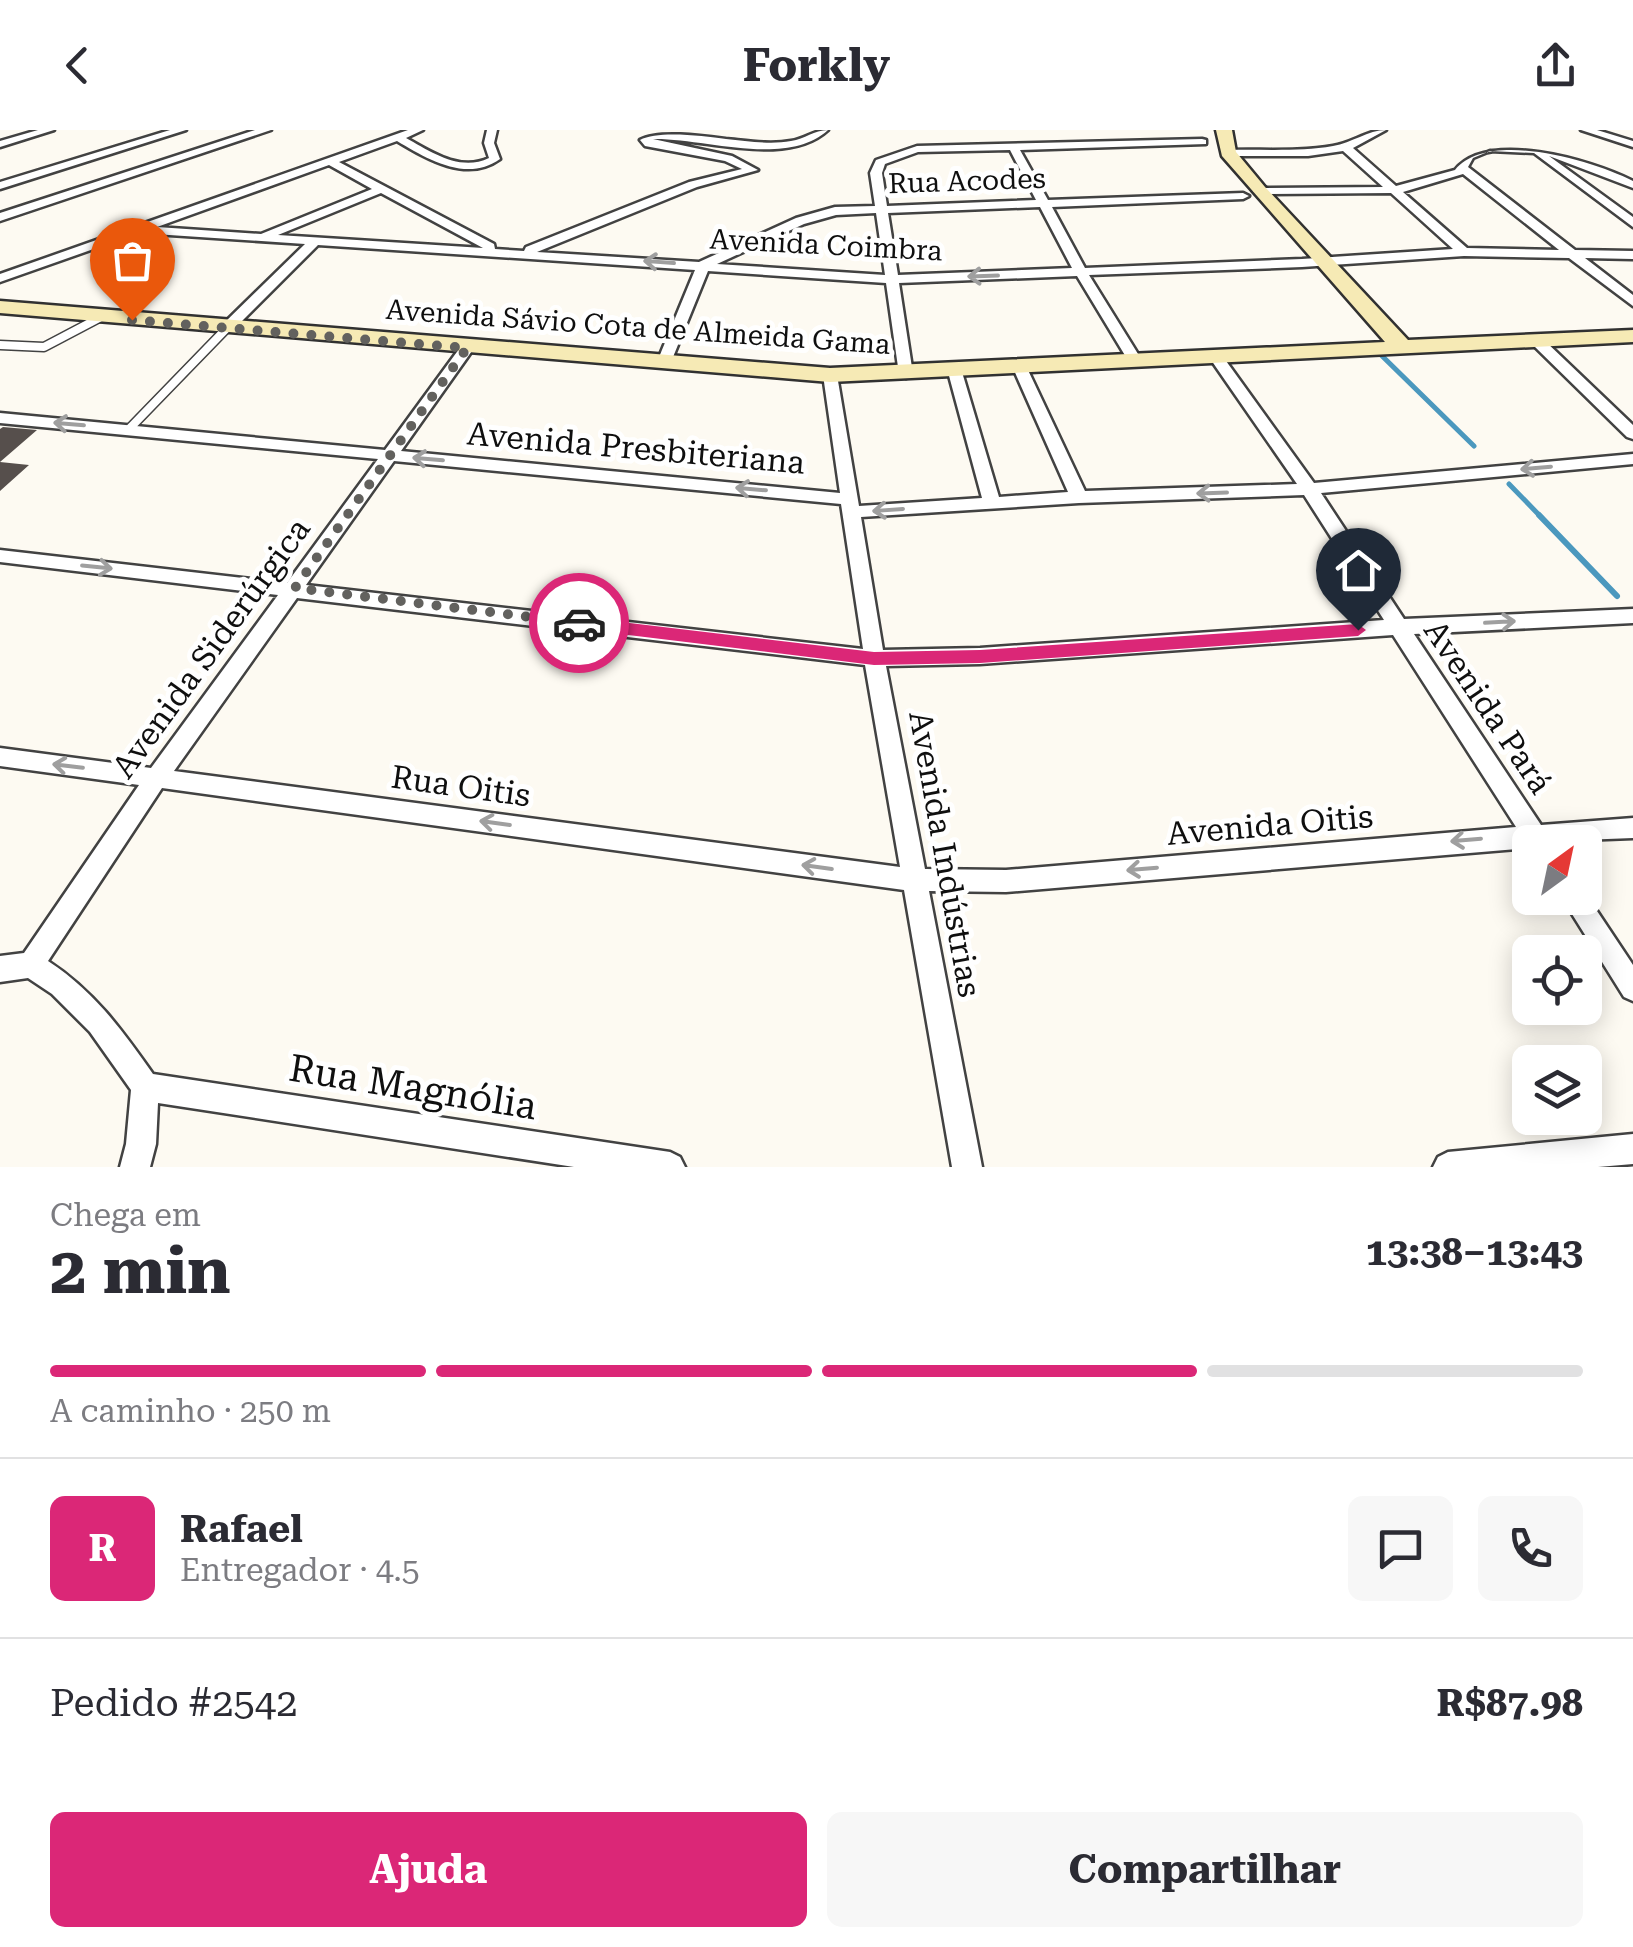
<!DOCTYPE html>
<html lang="pt">
<head>
<meta charset="utf-8">
<style>
  body { margin:0; font-family:"Roboto Serif",serif; background:#f7f7f7; color:#2b2b33; height:100vh; display:flex; flex-direction:column; font-size:38px; white-space:nowrap }
  * { box-sizing:border-box; margin:0 }
  p { font-size:32px; color:#7c7c81 }
  .icon { flex:none; width:55px; height:55px; fill:none; stroke:currentColor; stroke-width:2; stroke-linecap:round; stroke-linejoin:round }
  .map { position:relative; height:1037px; overflow:hidden }
  .drawer { display:flex; flex-direction:column; background:#fff; flex:1 }
  .drawer>* { flex:none }
  .needle { width:65px; rotate:33deg }
  .buttons { position:absolute; left:1512px; top:695px; display:grid; gap:20px }
  .buttons a { display:grid; place-items:center; width:90px; height:90px; border-radius:15px; background:#fff; box-shadow:0 5px 25px #0003; font-size:50px }
  .pin { position:absolute; display:grid; place-items:center; width:85px; height:85px; color:#fff; margin:-102px -42px; border-radius:50% 50% 50% 0; rotate:-45deg; box-shadow:0 0 10px #0007 }
  .pin .icon { rotate:45deg }
  .courier { position:absolute; display:grid; place-items:center; width:100px; height:100px; margin:-50px; border:8px solid #db2777; border-radius:50%; background:#fff; color:#222; box-shadow:0 2px 12px #0007 }
  .summary em { font-style:normal; font-weight:700 }
  .summary div { display:flex; flex-direction:column-reverse }
  .summary { display:flex; align-items:center; justify-content:space-between; height:170px; padding:0 50px }
  h1 { font-size:65px; font-weight:700; line-height:75px }
  .bar { display:grid; grid-template-columns:repeat(4,1fr); gap:15px 10px; align-content:center; height:120px; padding:0 50px }
  .bar i { height:12px; border-radius:8px; background:#e1e1e2 }
  .bar .selected { background:#db2777 }
  .bar p { grid-column:span 4 }
  .line { display:flex; align-items:center; gap:25px; padding:0 50px; border-top:2px solid #e1e1e2 }
  .line div { flex:1 }
  .round { display:grid; place-items:center; flex:none; width:105px; height:105px; border-radius:15px; background:#f7f7f7 }
  .button { display:flex; gap:20px; margin-top:auto; padding:20px 50px }
  .button a { flex:1; height:115px; border-radius:15px; background:#db2777; color:#fff; font-size:40px; font-weight:700; line-height:115px; text-align:center }
  .button a+a { background:#f7f7f7; color:#2b2b33 }
  header { display:flex; justify-content:space-between; align-items:center; height:130px; padding:0 50px; background:#fff; font-size:45px; font-weight:700 }
  .map>svg:first-child { display:block }
</style>
</head>
<body>
<header><svg class="icon" aria-label="back" viewBox="0 0 24 24"><path d="M15 5l-7 7 7 7"/></svg>Forkly<svg class="icon" aria-label="share" viewBox="0 0 24 24"><path d="M12 15V3M7 8l5-5 5 5M5 13v7h14v-7"/></svg></header>
<div class="map">
<svg width="1633" height="1037" viewBox="0 0 1633 1037">
  <rect width="100%" height="100%" fill="#fdfaf2"/>
  <g fill="none" stroke-linecap="round" stroke-linejoin="round">
    <path stroke="#4b98be" stroke-width="5" d="M1377,221L1474,316
      M1509,354L1542,388"/>
    <path stroke="#4b98be" stroke-width="6" d="M1539,385L1617,466"/>
  </g>
  <path fill="#564f4c" d="M3,297L37,300L0,332L29,335L0,361V299Z"/>
  <g fill="none" stroke-linecap="round" stroke-linejoin="round">
    <defs>
      <path id="lane" d="M0,215L44,217L101,187
        M129,299L227,198"/>
      <path id="street" d="M38,0H54L0,17V11Z
        M170,0H186L0,59V52Z
        M255,0H271L0,91V83Z
        M408,0H423L406,8C431,22 460,42 489,28L484,13L487,0H497L494,13L500,29C467,53 427,29 397,11L339,32L494,114L495,119L524,121L526,117L689,52L742,39L725,31L645,16L640,10C658,0 703,6 726,9C747,11 770,15 791,11C805,9 814,0 828,0C787,38 705,8 653,9L732,26L758,40L697,57L537,122L699,132L796,88L835,77L875,76L870,43L876,30L917,16L1202,9L1206,10V14L1020,20L1048,70L1243,63L1249,66L1243,69L1052,77L1085,138L1302,129L1453,119L1391,63L1259,64L1253,61L1259,58L1383,57L1343,21L1308,26H1228L1223,23L1228,20C1263,19 1299,22 1333,16C1352,13 1368,0 1386,0L1353,18L1396,56L1455,40C1487,0 1589,29 1633,51V58L1549,26L1633,87V97L1534,23L1490,21L1473,28L1468,37L1575,120L1633,121V129L1585,128L1633,165V176L1569,128L1464,126L1302,137L1089,145L1143,232L1136,236L1129,232L1077,146L899,153L913,244L906,248L899,244L886,153L708,141L671,232L664,236L657,232L695,140L318,115L232,201H222V195L305,114L139,103L0,152V144ZM1010,20L1036,70L887,76L882,43L885,34L918,22ZM329,35L372,59L261,104L157,97ZM1463,44L1559,120L1467,118L1403,62ZM381,63L483,118L278,105ZM1040,77L1072,138L898,145L888,83ZM876,83L885,145L717,134L804,94L836,85Z
        M1581,0H1597L1633,11V17Z
        M1539,209L1544,210L1633,295V309L1627,307L1534,216L1532,213Z
        M467,214L474,218L401,321L840,363L823,245L830,241L837,245L859,376L982,368L948,242L955,238L962,242L999,367L1068,362L1013,238L1020,234L1027,238L1085,361L1297,354L1209,227L1216,223L1221,224L1314,353L1633,324V334L1321,363L1404,489L1633,479V493L1414,504L1541,695L1633,688V708L1530,712V718L1006,762L929,761L982,1037H952L904,760L162,658L48,831C94,861 122,900 153,944L670,1022L680,1027L685,1037H574L158,973L156,1014L150,1037H120L126,1014L131,960L90,902L52,864L28,848L0,852V826L24,823L139,655L0,636V618L151,638L278,465L0,432V420L287,453L378,329L0,293V283L385,320L462,215ZM394,331L841,374L863,519L306,455ZM1304,365L1384,490L980,518L883,520L861,387L1079,373ZM297,468L865,535L900,737L174,641ZM1393,505L1516,697L1006,740L925,739L886,536L980,534Z
        M1585,763L1633,835V871L1624,867L1562,768H1585Z
        M1633,1004V1034L1598,1037H1433L1438,1027L1448,1022Z"/>
      <path id="secondary" d="M1216,0H1232L1236,22L1265,57L1408,210L1633,200V212L830,252L0,183V171L830,238L1385,212L1222,26Z"/>
    </defs>
    <use href="#lane" stroke="#424242" stroke-width="11"/>
    <use href="#street" stroke="#424242" stroke-width="5"/>
    <use href="#secondary" stroke="#313131" stroke-width="5"/>
    <use href="#lane" stroke="#fff" stroke-width="8"/>
    <use href="#street" fill="#fff" fill-rule="evenodd"/>
    <use href="#secondary" fill="#f6eab5" fill-rule="evenodd"/>
  </g>
  <defs><path id="oneway-shaft" d="M-6 0H5M1.5-3L5.5 0L1.5 3" fill="none" stroke-width="1.6" stroke-linecap="round" stroke-linejoin="round" transform="scale(2.5)"/></defs>
  <g stroke="#9f9f9f">
    <use href="#oneway-shaft" transform="translate(659 132) rotate(-176)"/>
    <use href="#oneway-shaft" transform="translate(983 146) rotate(178)"/>
    <use href="#oneway-shaft" transform="translate(69 294) rotate(-175)"/>
    <use href="#oneway-shaft" transform="translate(428 329) rotate(-175)"/>
    <use href="#oneway-shaft" transform="translate(1536 338) rotate(175)"/>
    <use href="#oneway-shaft" transform="translate(751 359) rotate(-175)"/>
    <use href="#oneway-shaft" transform="translate(1212 363) rotate(178)"/>
    <use href="#oneway-shaft" transform="translate(888 380) rotate(176)"/>
    <use href="#oneway-shaft" transform="translate(97 437) rotate(6)"/>
    <use href="#oneway-shaft" transform="translate(1500 492) rotate(-3)"/>
    <use href="#oneway-shaft" transform="translate(68 636) rotate(-173)"/>
    <use href="#oneway-shaft" transform="translate(495 693) rotate(-172)"/>
    <use href="#oneway-shaft" transform="translate(1466 710) rotate(175)"/>
    <use href="#oneway-shaft" transform="translate(817 737) rotate(-172)"/>
    <use href="#oneway-shaft" transform="translate(1142 739) rotate(175)"/>
  </g>
  <path fill="#db2777" d="M579,487L874,522L980,520L1358,494L1366,500L1358,506L980,533L874,535L579,499L571,493Z"/>
  <g fill="none" stroke-linecap="round" stroke-linejoin="round">
    <path stroke="#62615e" stroke-width="10" stroke-dasharray="0 18" d="M132,190L467,218L295,458L579,493"/>
  </g>
  <g text-anchor="middle" dominant-baseline="central" stroke-width="10" stroke-linejoin="round" paint-order="stroke">
    <g font-size="28" fill="#0f0f0f" stroke="#fff">
      <text transform="translate(967 51) rotate(-2)">Rua Acodes</text>
      <text transform="translate(826 115) rotate(3)">Avenida Coimbra</text>
      <text transform="translate(638 197) rotate(4)">Avenida Sávio Cota de Almeida Gama</text>
    </g>
    <g font-size="32" fill="#0f0f0f" stroke="#fff">
      <text transform="translate(636 318) rotate(5)">Avenida Presbiteriana</text>
      <text transform="translate(211 518) rotate(-54)">Avenida Siderúrgica</text>
      <text transform="translate(1488 577) rotate(56)">Avenida Pará</text>
      <text transform="translate(461 656) rotate(8)">Rua Oitis</text>
      <text transform="translate(1270 695) rotate(-5)">Avenida Oitis</text>
      <text transform="translate(945 724) rotate(80)">Avenida Indústrias</text>
    </g>
    <g font-size="38" fill="#0f0f0f" stroke="#fff">
      <text transform="translate(413 957) rotate(9)">Rua Magnólia</text>
    </g>
  </g>
</svg>
<div class="buttons">
<a><svg class="needle" viewBox="-14 -14 28 28"><path d="M0-13l5 13h-10z" fill="#e53935"/><path d="M0 13l5-13h-10z" fill="#7c7c81"/></svg></a>
<a><svg class="icon" aria-label="locate" viewBox="0 0 24 24"><circle cx="12" cy="12" r="6"/><path d="M12 2v4M12 18v4M2 12h4M18 12h4"/></svg></a>
<a><svg class="icon" aria-label="layers" viewBox="0 0 24 24"><path d="M12 4l9 5-9 5-9-5zM3 14l9 5 9-5"/></svg></a>
</div>
<div class="pin" style="left:132px;top:190px;background:#ea580c"><svg class="icon" aria-label="bag" viewBox="0 0 24 24"><path d="M5 8h14l-1 12H6zM9 8a3 3 0 0 1 6 0"/></svg></div>
<div class="pin" style="left:1358px;top:500px;background:#1f2937"><svg class="icon" aria-label="home" viewBox="0 0 24 24"><path d="M3 11l9-7 9 7M6 9v11h12V9"/></svg></div>
<div class="courier" style="left:579px;top:493px"><svg class="icon" aria-label="car" viewBox="0 0 24 24"><path d="M5 17H2v-5l4-1 3-4h7l3 4 3 1v5h-3M9 17h6M6 11h13"/><circle cx="7" cy="17" r="2"/><circle cx="17" cy="17" r="2"/></svg></div>
</div>
<section class="drawer">
<div class="summary"><div><h1>2 min</h1><p>Chega em</p></div><em>13:38–13:43</em></div>
<div class="bar"><i class="selected"></i><i class="selected"></i><i class="selected"></i><i></i><p>A caminho · 250 m</p></div>
<div class="line" style="height:180px"><b class="round" style="background:#db2777;color:#fff">R</b><div><b>Rafael</b><p>Entregador · 4.5</p></div><a class="round"><svg class="icon" aria-label="chat" viewBox="0 0 24 24"><path d="M4 5h16v11H9l-5 4z"/></svg></a><a class="round"><svg class="icon" aria-label="phone" viewBox="0 0 24 24"><path d="M5 4h4l2 5-3 2q2 4 5 5l2-3 5 2v4C11 20 4 13 5 4z"/></svg></a></div>
<div class="line" style="height:130px"><div>Pedido #2542</div><b>R$87.98</b></div>
<div class="button"><a>Ajuda</a><a>Compartilhar</a></div>
</section>
</body>
</html>
